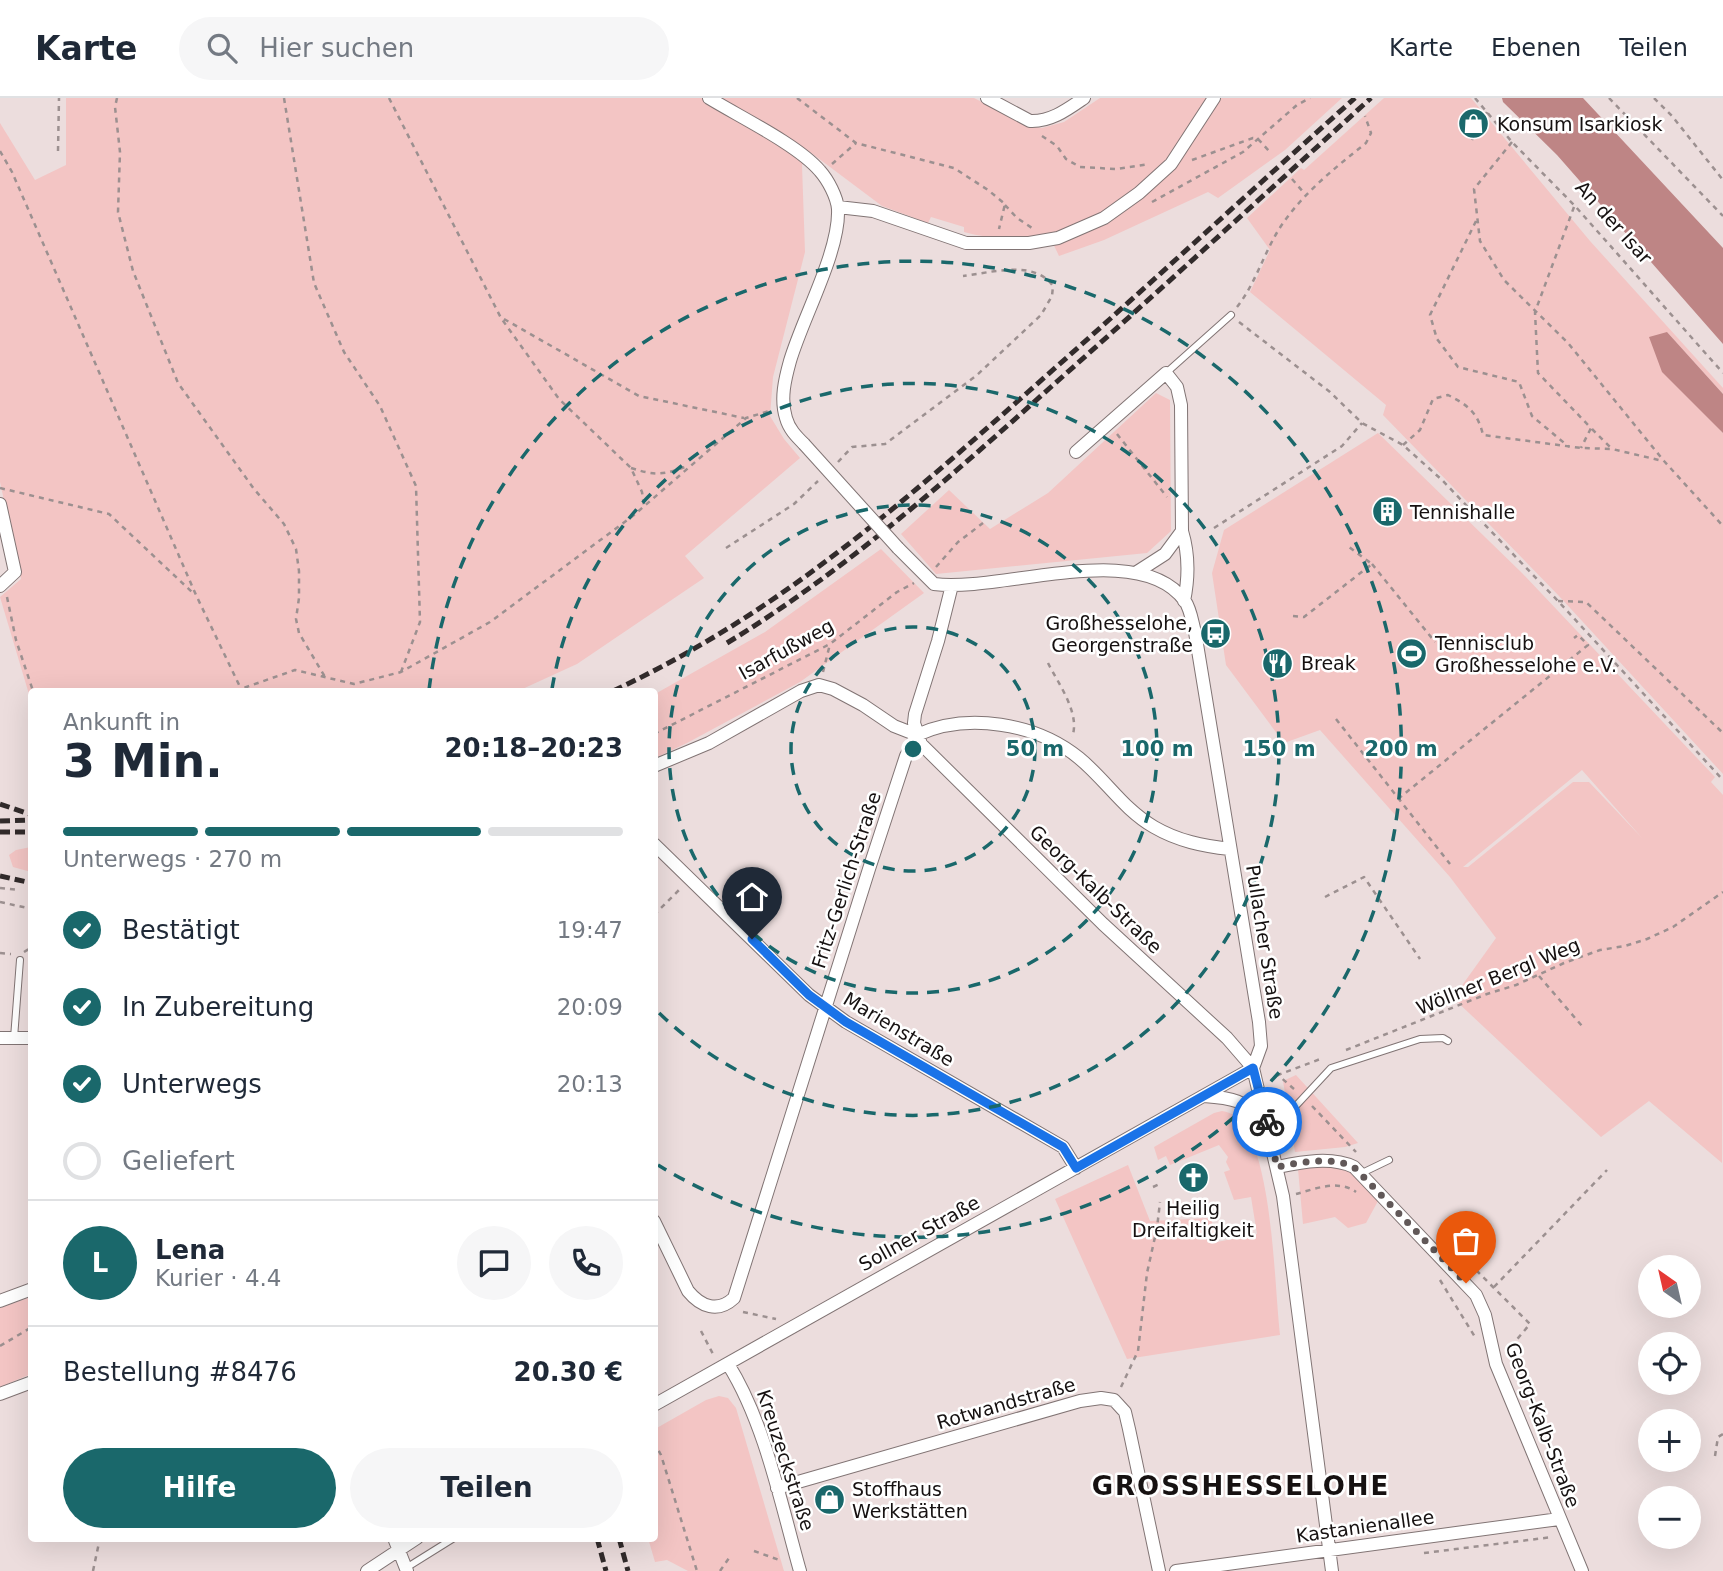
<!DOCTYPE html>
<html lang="de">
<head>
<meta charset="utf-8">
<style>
  body { margin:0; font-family:"DejaVu Sans",sans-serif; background:#f6f6f7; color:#1f2937; height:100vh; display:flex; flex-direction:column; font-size:26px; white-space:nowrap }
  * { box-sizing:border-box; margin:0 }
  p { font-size:23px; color:#747a83 }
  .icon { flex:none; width:38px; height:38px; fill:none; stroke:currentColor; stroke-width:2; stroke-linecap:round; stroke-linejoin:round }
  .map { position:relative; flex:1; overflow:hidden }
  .side { position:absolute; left:28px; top:590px; width:630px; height:854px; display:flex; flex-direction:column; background:#fff; border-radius:7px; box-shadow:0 7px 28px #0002 }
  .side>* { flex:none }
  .needle { width:46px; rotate:326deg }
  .controls { position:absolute; left:1638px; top:1157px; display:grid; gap:14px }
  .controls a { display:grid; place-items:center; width:63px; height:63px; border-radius:50%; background:#fff; box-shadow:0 7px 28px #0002; font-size:35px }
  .pin { position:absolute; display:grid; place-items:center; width:60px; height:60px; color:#fff; margin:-72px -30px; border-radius:50% 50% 50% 0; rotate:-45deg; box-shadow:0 0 7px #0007 }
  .pin .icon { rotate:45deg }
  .courier { position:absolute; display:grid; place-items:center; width:70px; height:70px; margin:-35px; border:5px solid #1a73e8; border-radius:50%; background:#fff; color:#222; box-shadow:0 2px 9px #0007 }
  .headline em { font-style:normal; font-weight:600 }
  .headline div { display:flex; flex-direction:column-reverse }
  .headline { display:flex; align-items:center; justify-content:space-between; height:119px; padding:0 35px }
  h1 { font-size:46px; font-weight:600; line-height:52px }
  .bar { display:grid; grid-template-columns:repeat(4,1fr); gap:10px 7px; align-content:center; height:84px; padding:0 35px }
  .bar i { height:9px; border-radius:5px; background:#e0e1e3 }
  .bar .current { background:#1a686b }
  .bar p { grid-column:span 4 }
  .line { display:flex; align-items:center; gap:18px; padding:0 35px; border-top:2px solid #e0e1e3 }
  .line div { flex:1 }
  .round { display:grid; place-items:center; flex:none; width:74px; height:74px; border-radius:37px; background:#f6f6f7 }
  ol { padding:0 35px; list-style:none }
  li { display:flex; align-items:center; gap:21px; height:77px }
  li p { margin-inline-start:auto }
  li .icon { padding:7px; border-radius:50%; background:#1a686b; color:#fff; stroke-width:4 }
  li:last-child { color:#747a83 }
  li i { width:38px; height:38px; border:4px solid #e0e1e3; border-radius:50% }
  .button { display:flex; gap:14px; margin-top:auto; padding:14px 35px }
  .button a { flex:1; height:80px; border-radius:42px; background:#1a686b; color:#fff; font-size:28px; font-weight:600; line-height:80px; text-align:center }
  .button a+a { background:#f6f6f7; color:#1f2937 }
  header { display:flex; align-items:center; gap:42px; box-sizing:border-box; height:98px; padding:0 35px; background:#fff; border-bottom:2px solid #e0e1e3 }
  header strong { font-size:33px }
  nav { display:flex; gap:38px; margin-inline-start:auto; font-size:24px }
  .search { width:490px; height:63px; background:#f6f6f7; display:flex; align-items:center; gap:18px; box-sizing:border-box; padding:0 24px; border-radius:38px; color:#747a83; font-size:26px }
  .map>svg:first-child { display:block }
</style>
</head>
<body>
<header>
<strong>Karte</strong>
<div class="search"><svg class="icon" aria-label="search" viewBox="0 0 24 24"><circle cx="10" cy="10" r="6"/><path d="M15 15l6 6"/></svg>Hier suchen</div>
<nav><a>Karte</a><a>Ebenen</a><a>Teilen</a></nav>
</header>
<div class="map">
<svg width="1723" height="1473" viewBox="0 0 1723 1473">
  <rect width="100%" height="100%" fill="#ecdddd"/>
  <path fill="#f3c5c4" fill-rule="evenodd" d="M66,0H974L1030,28L1042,30L1064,24L1100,0H1342L1285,52L1218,100L1208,94L1104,142L1059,158L1049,137C1020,140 992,142 964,134V129L931,119L928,125L882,108L810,54L802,67L805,154L773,279L770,318L784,341L800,360L685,458L704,480L577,566L518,593H32L31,603L0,499L21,481L0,384V25L35,82L66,67Z
    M1384,0H1471L1590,143L1723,290V296L1667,234L1700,310L1723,335V676L1559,498L1383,317L1386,307L1250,194L1270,152L1247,120L1301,70L1304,72Z
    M1156,295L1170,302L1171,433L1147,455L936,476L901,436L949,392L990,431L1048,395Z
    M1378,335L1522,475L1715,679L1711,684L1723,697L1722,1065L1649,1003L1601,1039L1453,900L1496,840L1450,779L1320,632L1284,645L1226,567L1212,475L1224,432ZM1582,672L1642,740L1589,684H1573L1468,769H1463Z
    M881,451L924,495L800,584L687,645L655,660V596L765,534Z
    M31,749V774L13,769L9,757L16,752Z
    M1296,977L1358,1045L1345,1049L1295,1054L1283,983Z
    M1222,1013C1232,1015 1238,1018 1244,1027C1273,1074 1274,1181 1280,1237L1127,1261L1055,1101L1128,1067L1150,1123L1211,1120L1217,1144L1257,1136L1251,1099L1234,1102L1224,1074L1230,1072L1226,1064L1228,1059L1219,1047L1170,1067L1166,1058L1158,1062L1154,1049L1214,1015Z
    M1336,1068L1354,1076L1378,1103L1366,1125L1348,1130L1335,1119L1303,1126L1298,1071Z
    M31,1199V1276L0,1289V1210Z
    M719,1298L728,1300L736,1310L784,1473H688L667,1462L655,1464L648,1440H654L655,1331L706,1302Z"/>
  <path fill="#be8585" d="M1502,0H1583L1723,150V246L1557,57L1503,4Z
    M1667,234L1723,296V335L1662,274L1649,239Z"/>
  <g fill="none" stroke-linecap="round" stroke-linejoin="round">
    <defs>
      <path id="lane" d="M1166,275L1231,217
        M14,940L20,862
        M1265,1018L1292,1012L1331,970L1420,941L1443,940L1448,943
        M1362,1075L1389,1062
        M406,1470L454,1440"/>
      <path id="street" d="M709,0C740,19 798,47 820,73C828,82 837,99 838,111C840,153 803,219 790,263C785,281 780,301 786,320C789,331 796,338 804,346
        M987,0L1030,23C1051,24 1068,11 1084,0
        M838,109L873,113L966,145H1029L1058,140L1104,120L1139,95L1171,66L1214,0
        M1076,354L1166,275L1177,289L1181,307L1182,433C1189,456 1189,479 1184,503
        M0,406L15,474L0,488
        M898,450L934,486C1001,495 1140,440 1185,503C1191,512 1192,524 1195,534L1259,924L1261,948L1253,970L1283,1098L1332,1473
        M1137,474L1165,456L1182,433
        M952,487L938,543L915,616L914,625L921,646L1103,826L1227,940L1253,970
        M917,637C967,614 1036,625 1079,660C1106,682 1123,711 1154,729C1178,743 1203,748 1230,751
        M654,668L709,645L801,593L819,587L833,591L863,607L894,628L917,637
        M654,746L809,897L846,924L1063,1049L1076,1070
        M0,940H32
        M1204,998C1233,1000 1244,1002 1265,1024
        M1277,1069C1302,1064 1331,1058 1354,1069L1476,1197L1485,1217L1496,1266L1582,1473
        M654,1123L688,1193C701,1209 718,1215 734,1200L869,771L906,658L917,637
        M0,1203L32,1191
        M728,1266C765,1325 781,1406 800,1473
        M0,1296L32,1284
        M654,1307L1253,970
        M777,1390L1080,1303L1101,1300L1114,1302L1125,1314L1129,1331L1159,1473
        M394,1440L407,1473
        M367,1473L417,1440
        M1176,1473L1559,1421"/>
    </defs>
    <use href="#lane" stroke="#817474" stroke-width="8"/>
    <use href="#street" stroke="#817474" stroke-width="14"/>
    <path stroke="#9c9090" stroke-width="2.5" stroke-dasharray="5 5" stroke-linecap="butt" d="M117,0L115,9L120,54L118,114L133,173L178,285L254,391L284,426L296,451L299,473V500L296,521L299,535L325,579
      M284,0L314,185L344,254L380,308L416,388L420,524L401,574
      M389,0L501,220L559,301L631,370L642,394L644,408
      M797,0L856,45L954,70L988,92L1005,106L999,131
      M1475,0L1512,44L1575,108L1723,275
      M1609,0L1723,118
      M1654,0L1672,18L1723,82
      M1042,38L1057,48L1066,61L1080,69L1116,71L1149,66
      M1472,42L1487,14
      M1512,44L1474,91L1480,143L1504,182L1568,245L1664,363L1723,428
      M0,53L12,74L196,497L242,593
      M58,53L59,0
      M1192,62L1253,40L1258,41L1270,54
      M832,66L856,45
      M1292,81L1305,96
      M1152,104L1243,54L1297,7L1310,0
      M1005,107L1017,120L1032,130
      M1574,109L1535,214L1538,275L1591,330L1581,350
      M1476,123L1430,217L1437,241L1458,269L1519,284L1532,318L1569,349
      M1237,209C1256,185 1264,154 1281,128C1304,94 1335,70 1366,45L1371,35L1365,18
      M504,221L639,298L744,320
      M1239,224L1330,294L1362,325L1403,347L1442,382L1558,503L1723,682
      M1592,331L1612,351
      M1117,336L1167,399
      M1403,347L1420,332L1433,301L1448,297C1468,307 1478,315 1483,337L1581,350L1612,351L1663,363
      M838,364L852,349L885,346L977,277L1041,217L1052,198L1053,188C1034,161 990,175 963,178
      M631,370C656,378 663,377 688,368
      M0,390L109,416L193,495
      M1214,430L1342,348L1362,325
      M726,450L794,406L818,383
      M1372,466L1435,544
      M936,469L958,444L983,425
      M7,499L16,542L33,593
      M1558,503L1586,504L1723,635
      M1293,518L1304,519L1372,466L1349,449
      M1048,565C1058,585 1081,616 1072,639
      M823,574L830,546
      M235,593L295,572L354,586L401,574L490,524L634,417L746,320L769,313
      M1336,621L1450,766
      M654,636L830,546L897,494L914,485
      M1398,701L1588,547L1578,537L1574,540
      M0,790L19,792
      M1325,799L1364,779L1420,861
      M0,804L32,811
      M654,817L681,790
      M24,854L32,849
      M0,855L11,856
      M1539,878L1582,928
      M1346,952L1487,896L1516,887L1564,865L1600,852L1625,848L1647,841L1673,829L1723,794
      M1294,991L1278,977L1323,960
      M1312,1008L1356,1054
      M30,1027H32
      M1153,1089L1162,1085
      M1296,1096C1315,1091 1338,1081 1356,1094
      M1441,1137L1530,1226L1507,1253
      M1440,1182L1475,1239
      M1494,1189L1607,1072
      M743,1214L776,1221
      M701,1233L714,1258
      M0,1248L32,1229
      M1121,1289L1138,1253L1147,1175L1157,1130L1160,1104
      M654,1344L661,1357L697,1473
      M1715,1358L1718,1339L1723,1336
      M754,1453L782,1463
      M1424,1455L1553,1439
      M93,1473L100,1440
      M720,1473L729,1460"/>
    <use href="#lane" stroke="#fff" stroke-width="6"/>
    <use href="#street" stroke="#fff" stroke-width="12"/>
    <path stroke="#322b2b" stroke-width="5" stroke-dasharray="10 5" stroke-linecap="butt" d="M727,545C845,473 949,380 1052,288C1159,193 1265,96 1371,0
      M613,593C775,517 896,411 1028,294C1138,197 1245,98 1355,0
      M0,706L32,717
      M0,723L32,722
      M0,734H32
      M0,778L32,785
      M597,1440L606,1473
      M619,1440L628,1473"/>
    <defs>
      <path id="street-bridge" d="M804,346L898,450"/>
    </defs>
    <use href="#street-bridge" stroke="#817474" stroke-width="14" stroke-linecap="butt"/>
    <use href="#street-bridge" stroke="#fff" stroke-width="12"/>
  </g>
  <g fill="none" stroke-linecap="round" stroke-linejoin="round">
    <path stroke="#615858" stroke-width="7" stroke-dasharray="0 12.6" d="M1267,1024L1277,1069C1302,1064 1331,1058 1354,1069L1466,1185"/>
    <path stroke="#1a73e8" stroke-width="9" d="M752,841L809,897L846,924L1063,1049L1076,1070L1253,970L1267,1024"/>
  </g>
  <g fill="none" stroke="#1a686b" stroke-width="3.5" stroke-dasharray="12 9">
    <circle cx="913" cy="651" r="122"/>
    <circle cx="913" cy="651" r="244"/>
    <path d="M552 591A366 366 0 1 1 656 912"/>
    <path d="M429 592A488 488 0 1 1 658 1067"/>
  </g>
  <defs>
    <symbol id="shop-disc" viewBox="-11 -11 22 22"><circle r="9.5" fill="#1a686b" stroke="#fff"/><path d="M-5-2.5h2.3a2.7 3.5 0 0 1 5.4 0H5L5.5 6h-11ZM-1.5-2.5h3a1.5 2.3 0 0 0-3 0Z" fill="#fff"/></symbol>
    <symbol id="building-disc" viewBox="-11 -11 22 22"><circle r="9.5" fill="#1a686b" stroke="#fff"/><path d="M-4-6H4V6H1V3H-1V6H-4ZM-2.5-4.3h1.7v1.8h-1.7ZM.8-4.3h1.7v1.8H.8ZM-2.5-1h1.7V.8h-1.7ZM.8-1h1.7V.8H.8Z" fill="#fff"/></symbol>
    <symbol id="bus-disc" viewBox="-11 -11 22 22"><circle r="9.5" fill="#1a686b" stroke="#fff"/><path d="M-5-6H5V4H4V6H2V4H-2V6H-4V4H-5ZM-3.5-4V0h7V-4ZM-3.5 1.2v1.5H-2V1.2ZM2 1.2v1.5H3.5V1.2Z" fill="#fff"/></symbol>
    <symbol id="stadium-disc" viewBox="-11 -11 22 22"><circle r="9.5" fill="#1a686b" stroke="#fff"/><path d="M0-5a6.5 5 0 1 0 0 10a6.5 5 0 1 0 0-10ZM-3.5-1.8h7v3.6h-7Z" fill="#fff"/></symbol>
    <symbol id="restaurant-disc" viewBox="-11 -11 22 22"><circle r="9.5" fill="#1a686b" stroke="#fff"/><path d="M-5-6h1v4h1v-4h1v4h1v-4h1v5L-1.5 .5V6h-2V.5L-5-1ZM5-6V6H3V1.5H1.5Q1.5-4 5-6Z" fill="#fff"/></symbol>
    <symbol id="church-disc" viewBox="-11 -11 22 22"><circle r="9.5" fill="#1a686b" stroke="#fff"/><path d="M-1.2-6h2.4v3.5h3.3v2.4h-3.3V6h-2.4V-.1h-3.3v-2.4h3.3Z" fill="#fff"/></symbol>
  </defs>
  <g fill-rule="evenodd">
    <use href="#shop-disc" x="1456" y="8" width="35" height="35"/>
    <use href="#building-disc" x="1370" y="396" width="35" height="35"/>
    <use href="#bus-disc" x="1198" y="518" width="35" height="35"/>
    <use href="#stadium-disc" x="1394" y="538" width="35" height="35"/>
    <use href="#restaurant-disc" x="1260" y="548" width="35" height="35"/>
    <use href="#church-disc" x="1176" y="1062" width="35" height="35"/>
    <use href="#shop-disc" x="812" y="1384" width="35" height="35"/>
  </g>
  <g text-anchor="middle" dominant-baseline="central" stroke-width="5" stroke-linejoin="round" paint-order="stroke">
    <g font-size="19" fill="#161111" stroke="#fff" text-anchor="start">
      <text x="1497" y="26">Konsum Isarkiosk</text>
      <text x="1410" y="414">Tennishalle</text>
      <text x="1193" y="525" text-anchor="end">Großhesselohe,<tspan x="1193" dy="22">Georgenstraße</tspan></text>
      <text x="1435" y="545">Tennisclub<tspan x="1435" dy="22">Großhesselohe e.V.</tspan></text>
      <text x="1301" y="565">Break</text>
      <text x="1193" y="1110" text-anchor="middle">Heilig<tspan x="1193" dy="22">Dreifaltigkeit</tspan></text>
      <text x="852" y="1391">Stoffhaus<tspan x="852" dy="22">Werkstätten</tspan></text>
    </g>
    <g font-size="19" fill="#161111" stroke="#fff">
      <text transform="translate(1614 124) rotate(48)">An der Isar</text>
      <text transform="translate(786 551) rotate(-29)">Isarfußweg</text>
      <text transform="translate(846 782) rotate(-72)">Fritz-Gerlich-Straße</text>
      <text transform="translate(1096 791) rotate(44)">Georg-Kalb-Straße</text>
      <text transform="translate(1265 844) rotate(81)">Pullacher Straße</text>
      <text transform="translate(1498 878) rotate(-22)">Wöllner Bergl Weg</text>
      <text transform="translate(899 931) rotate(31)">Marienstraße</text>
      <text transform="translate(919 1135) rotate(-29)">Sollner Straße</text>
      <text transform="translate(1006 1305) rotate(-16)">Rotwandstraße</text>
      <text transform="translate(1543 1327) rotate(69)">Georg-Kalb-Straße</text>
      <text transform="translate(786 1362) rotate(72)">Kreuzeckstraße</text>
      <text transform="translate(1365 1428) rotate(-8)">Kastanienallee</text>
    </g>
    <g font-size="26" font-weight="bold" letter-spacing="2" fill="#161111" stroke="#fff">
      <text x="1241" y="1388">GROSSHESSELOHE</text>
    </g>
  </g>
  <circle cx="913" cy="651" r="10" fill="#1a686b" stroke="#fff" stroke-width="3.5"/>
  <g font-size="21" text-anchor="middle" font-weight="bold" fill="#1a686b" stroke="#fff" stroke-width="5" stroke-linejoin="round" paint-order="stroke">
    <text x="1035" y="658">50 m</text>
    <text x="1157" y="658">100 m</text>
    <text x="1279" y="658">150 m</text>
    <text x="1401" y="658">200 m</text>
  </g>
</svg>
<div class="controls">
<a><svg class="needle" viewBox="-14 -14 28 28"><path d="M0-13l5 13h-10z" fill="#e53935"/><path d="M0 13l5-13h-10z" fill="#747a83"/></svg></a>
<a><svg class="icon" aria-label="locate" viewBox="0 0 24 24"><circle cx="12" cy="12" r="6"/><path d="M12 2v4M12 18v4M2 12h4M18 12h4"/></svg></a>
<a>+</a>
<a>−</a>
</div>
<div class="pin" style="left:1466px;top:1185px;background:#ea580c"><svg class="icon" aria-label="bag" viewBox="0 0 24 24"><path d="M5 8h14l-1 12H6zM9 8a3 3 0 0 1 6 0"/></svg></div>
<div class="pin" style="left:752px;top:841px;background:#1f2937"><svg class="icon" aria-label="home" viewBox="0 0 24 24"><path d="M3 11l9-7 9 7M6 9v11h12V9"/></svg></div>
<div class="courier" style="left:1267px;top:1024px"><svg class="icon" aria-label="bike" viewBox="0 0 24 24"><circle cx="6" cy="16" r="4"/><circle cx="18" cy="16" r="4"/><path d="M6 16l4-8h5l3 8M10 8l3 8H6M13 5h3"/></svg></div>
<section class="side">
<div class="headline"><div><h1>3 Min.</h1><p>Ankunft in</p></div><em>20:18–20:23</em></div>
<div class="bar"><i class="current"></i><i class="current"></i><i class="current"></i><i></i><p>Unterwegs · 270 m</p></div>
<ol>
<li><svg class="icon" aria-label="check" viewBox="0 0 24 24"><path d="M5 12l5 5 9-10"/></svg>Bestätigt<p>19:47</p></li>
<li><svg class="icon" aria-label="check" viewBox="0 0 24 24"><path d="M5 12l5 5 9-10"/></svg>In Zubereitung<p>20:09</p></li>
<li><svg class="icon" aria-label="check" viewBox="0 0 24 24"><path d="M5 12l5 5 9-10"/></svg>Unterwegs<p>20:13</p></li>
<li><i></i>Geliefert</li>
</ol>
<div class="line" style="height:126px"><b class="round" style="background:#1a686b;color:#fff">L</b><div><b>Lena</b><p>Kurier · 4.4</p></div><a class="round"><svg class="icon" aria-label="chat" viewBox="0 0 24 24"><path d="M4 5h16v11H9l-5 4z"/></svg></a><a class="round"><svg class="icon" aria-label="phone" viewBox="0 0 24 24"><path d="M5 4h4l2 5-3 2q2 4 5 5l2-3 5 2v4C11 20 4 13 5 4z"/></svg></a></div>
<div class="line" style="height:91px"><div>Bestellung #8476</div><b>20.30 €</b></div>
<div class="button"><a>Hilfe</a><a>Teilen</a></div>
</section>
</div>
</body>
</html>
